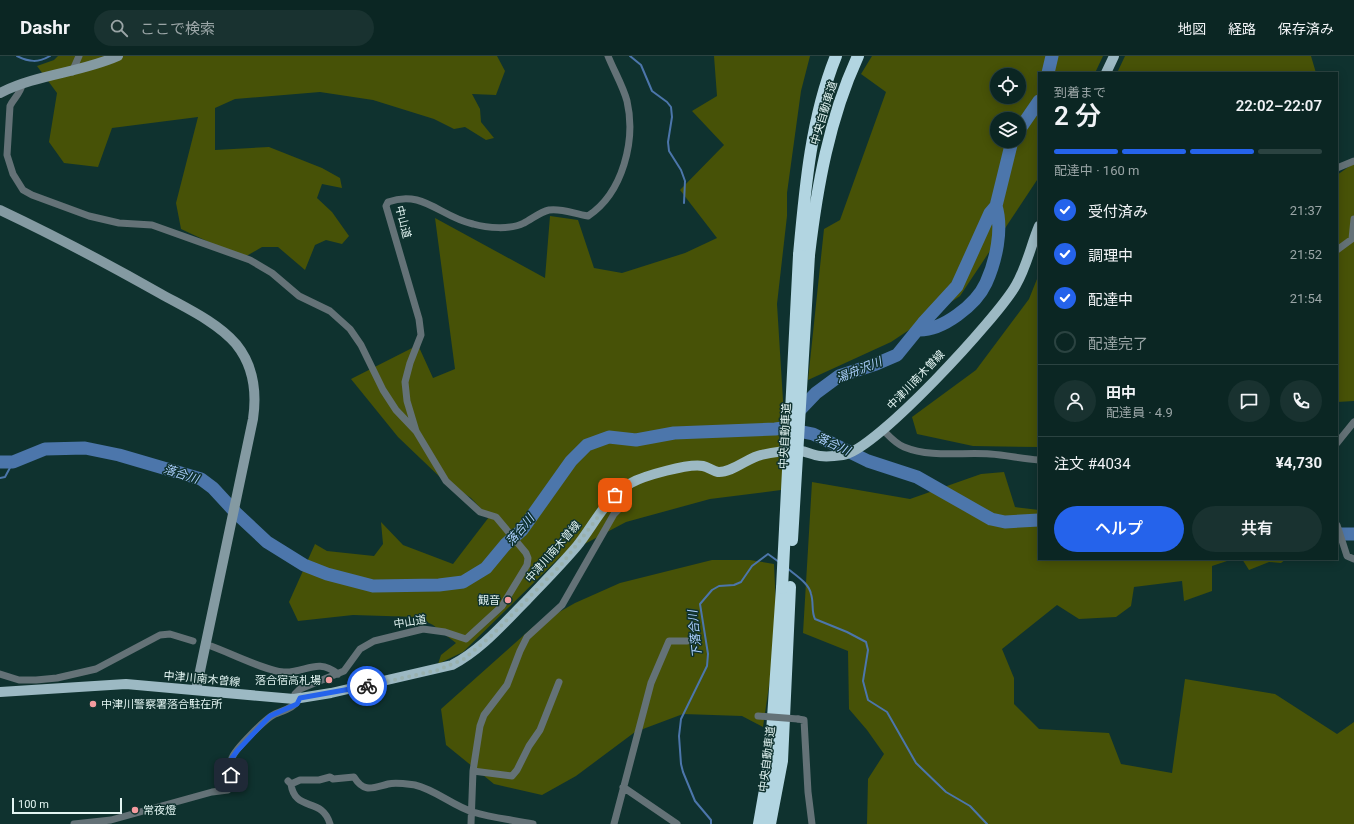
<!DOCTYPE html>
<html lang="ja">
<head>
<meta charset="utf-8">
<style>
  body { margin:0; font-family:Roboto,"Noto Sans JP",sans-serif; background:#193230; color:#f1f3f6; height:100vh; display:flex; flex-direction:column; font-size:15px; white-space:nowrap }
  * { box-sizing:border-box; margin:0 }
  p { font-size:13px; color:#9aa5a6 }
  .icon { flex:none; width:22px; height:22px; fill:none; stroke:currentColor; stroke-width:2; stroke-linecap:round; stroke-linejoin:round }
  .map { position:relative; flex:1; overflow:hidden }
  .drawer { position:absolute; left:1038px; top:16px; width:300px; height:488px; display:flex; flex-direction:column; background:#0b2623; border-radius:0px; box-shadow:0 2px 10px #0003,0 0 0 1px #2b4341 }
  .drawer>* { flex:none }
  .fabs { position:absolute; left:990px; top:12px; display:grid; gap:8px }
  .fabs a { display:grid; place-items:center; width:36px; height:36px; border-radius:50%; background:#0b2623; box-shadow:0 2px 10px #0003,0 0 0 1px #2b4341; font-size:20px }
  .scale { position:absolute; left:12px; bottom:10px; width:110px; box-sizing:border-box; padding-left:4px; border:2px solid #e3f5f3; border-top:0; font-size:11px; line-height:14px; white-space:nowrap; color:#e3f5f3; -webkit-text-stroke:3px #0f322f; paint-order:stroke }
  .pin { position:absolute; display:grid; place-items:center; width:34px; height:34px; color:#fff; margin:-17px; border-radius:8px; box-shadow:0 2px 6px #0006 }
  .courier { position:absolute; display:grid; place-items:center; width:40px; height:40px; margin:-20px; border:3px solid #2563eb; border-radius:50%; background:#fff; color:#222; box-shadow:0 1px 5px #0007 }
  .overview em { font-style:normal; font-weight:600 }
  .overview div { display:flex; flex-direction:column-reverse }
  .overview { display:flex; align-items:center; justify-content:space-between; height:68px; padding:0 16px }
  h1 { font-size:26px; font-weight:600; line-height:30px }
  .bar { display:grid; grid-template-columns:repeat(4,1fr); gap:6px 4px; align-content:center; height:48px; padding:0 16px }
  .bar i { height:5px; border-radius:3px; background:#2b4341 }
  .bar .selected { background:#2563eb }
  .bar p { grid-column:span 4 }
  .line { display:flex; align-items:center; gap:10px; padding:0 16px; border-top:1px solid #2b4341 }
  .line div { flex:1 }
  .round { display:grid; place-items:center; flex:none; width:42px; height:42px; border-radius:21px; background:#193230 }
  ol { padding:0 16px; list-style:none }
  li { display:flex; align-items:center; gap:12px; height:44px }
  li p { margin-inline-start:auto }
  li .icon { padding:4px; border-radius:50%; background:#2563eb; color:#fff; stroke-width:4 }
  li:last-child { color:#9aa5a6 }
  li i { width:22px; height:22px; border:2px solid #2b4341; border-radius:50% }
  .cta { display:flex; gap:8px; margin-top:auto; padding:8px 16px }
  .cta a { flex:1; height:46px; border-radius:24px; background:#2563eb; color:#fff; font-size:16px; font-weight:600; line-height:46px; text-align:center }
  .cta a+a { background:#193230; color:#f1f3f6 }
  header { display:flex; align-items:center; gap:24px; box-sizing:border-box; height:56px; padding:0 20px; background:#0b2623; border-bottom:1px solid #2b4341 }
  header strong { font-size:19px }
  nav { display:flex; gap:22px; margin-inline-start:auto; font-size:14px }
  .search { width:280px; height:36px; background:#193230; display:flex; align-items:center; gap:10px; box-sizing:border-box; padding:0 14px; border-radius:22px; color:#9aa5a6; font-size:15px }
  .map>svg:first-child { display:block }
</style>
</head>
<body>
<header>
<strong>Dashr</strong>
<div class="search"><svg class="icon" aria-label="search" viewBox="0 0 24 24"><circle cx="10" cy="10" r="6"/><path d="M15 15l6 6"/></svg>ここで検索</div>
<nav><a>地図</a><a>経路</a><a>保存済み</a></nav>
</header>
<div class="map">
<svg width="1354" height="768" viewBox="0 0 1354 768">
  <rect width="100%" height="100%" fill="#0f322f"/>
  <path fill="#475207" fill-rule="evenodd" d="M58,0H497L505,15L496,39L472,38L480,53L481,66L494,82L486,84L465,71L454,73L434,63L373,44L320,36L235,43L215,52V94L269,91L322,112L340,122L342,132L322,128L317,142L332,156L349,180L342,188L326,184L315,189L305,214L278,191H262L243,202L181,173L176,147L198,61L112,72L98,111L64,107L49,86L57,37L37,10L54,4Z
    M714,0H810L801,35L787,137V160L777,248L787,409L781,434L710,443L626,466L560,501L463,596L438,608L441,599L456,587L433,569L417,561L353,559L298,565L289,546L315,488L327,495L374,500L383,488L381,466L403,489L453,508L489,461L471,442L443,424L398,381L351,323L418,289L433,322L455,313L435,162L545,222L550,160L578,164L594,212L622,217L685,197L717,182L680,134L724,89L692,55L717,40Z
    M872,0H1103L1095,17H1039V121L960,240L891,286L808,324L824,173L840,164L886,36L861,18ZM997,19H1019V41H997ZM997,63H1019V85H997Z
    M1125,0H1311L1316,17H1117Z
    M1354,107V345L1337,346V119Z
    M1039,218V391L973,390L917,378L912,361L976,314L1029,243Z
    M1004,416L1015,451L1039,454V503H1233L1212,510V535L1184,545L1182,525L1134,531L1131,550L1116,561L1079,563L1057,549L1002,593L1014,622V648L1039,673L1109,677L1121,708L1172,717L1185,623L1275,638L1337,678L1354,666V768H867L868,723L884,698L867,674L849,653L848,595L803,577L812,426L910,443L981,418Z
    M1242,503H1286L1281,507L1269,506L1249,514Z
    M712,504H750L774,508L776,552L773,602L763,671L742,660L683,658L635,676L576,720L542,739L494,728L446,689L441,653L533,571L575,547L620,527Z"/>
  <g fill="none" stroke-linecap="round" stroke-linejoin="round">
    <path stroke="#4c76ab" stroke-width="2" d="M17,0C29,6 38,7 50,0
      M630,0L641,9L652,35L667,46L671,51L672,61L668,86L669,95L681,114L685,125L684,147
      M0,422L5,421L13,406
      M787,512C795,519 809,527 811,538C814,547 811,555 815,563L847,576L866,586L868,594L863,625L868,644L887,656L916,707L946,736L970,750L987,768
      M711,768V764L695,745L683,716L681,708L679,680L681,663L707,610L708,598L700,548L712,534L719,530L734,529L741,526L752,510L768,498L779,506"/>
    <path stroke="#4c76ab" stroke-width="13" d="M1048,17L1052,0
      M1019,74L1039,45
      M918,274C942,275 976,249 986,227C996,205 1003,173 996,150
      M795,359L816,337L839,320L876,308L897,299L923,267L957,230L990,157L996,150L1012,85
      M0,406H13L45,393L85,392L119,399L201,423L213,432L236,457L267,486L304,509L327,518L373,530L439,529L463,526L486,512L506,488L522,474L571,405L587,389L609,381L636,384L674,377L775,373L783,372L813,378L868,405L917,421L991,463L1005,466L1039,464
      M1337,478H1354"/>
    <path stroke="#647277" stroke-width="7" d="M72,16L79,0
      M22,29C20,38 14,42 10,50L7,99L13,118L23,134L32,139L89,160L119,167L152,169L250,204L272,217L299,240L330,255L350,273L361,289L383,334L396,354L416,375
      M1337,112L1354,105
      M1337,194L1352,183L1354,163
      M883,374C889,380 896,388 904,391C931,402 962,396 990,398C1007,399 1022,403 1039,404
      M1337,387L1354,366
      M1337,469L1347,500L1354,503
      M211,590C228,596 268,616 284,616C306,617 317,601 338,618
      M0,618L19,624H36L57,622L96,613L160,579L170,578L193,585
      M294,643L295,638L300,633L344,615L360,593L374,585L423,573L445,576L466,583L502,550L527,509L528,502L526,497L496,461L480,456L446,425L416,375L407,345L405,326L410,307L421,279L419,263L386,150L388,146C423,133 440,161 473,168C487,172 511,174 524,167C532,163 540,156 549,154C562,152 574,158 588,160C623,137 636,84 627,45C623,30 614,15 608,0
      M798,663L804,664L808,736L812,768
      M473,715L512,720L517,714L529,690L540,674L559,626
      M288,725L291,728L300,724H319L330,721L333,723L354,721C364,737 372,732 388,728C396,726 407,728 415,729C436,734 453,750 473,756C492,762 514,764 533,768
      M291,728C295,757 322,740 330,768
      M623,731L677,768
      M74,768L111,764L212,736L228,734L231,730C231,721 229,710 232,702C235,693 266,662 275,658C282,655 297,651 299,642
      M471,768L473,715L480,670L484,659L507,629L520,595L527,581L562,549L614,458L622,450L625,443L621,433
      M614,768L651,627L669,585H687"/>
    <path stroke="#849aa2" stroke-width="10" d="M0,37C37,18 80,17 118,0
      M0,154C55,180 108,208 161,238C186,252 217,266 236,288C253,309 257,336 253,363L196,634"/>
    <path stroke="#9cb9c3" stroke-width="10" d="M1106,17L1114,0
      M0,636L126,628L294,643L331,637L452,609C481,594 503,568 526,545C543,527 561,509 577,490C594,469 606,441 631,427C643,420 689,407 703,410C708,411 713,415 718,416C732,417 749,401 761,399C774,396 788,394 801,395C807,396 813,399 820,400C827,401 836,400 843,399C875,395 999,260 1016,229C1027,210 1031,189 1039,170"/>
    <path stroke="#b2d5e1" stroke-width="12" d="M799,199C805,132 811,62 836,0
      M809,199C817,131 829,63 858,0
      M759,768L770,705L782,532
      M770,768L782,705L790,531"/>
    <path stroke="#647277" stroke-width="7" d="M758,660L798,663"/>
    <path stroke="#b2d5e1" stroke-width="12" d="M792,484L809,199
      M782,532L799,199"/>
  </g>
  <g fill="none" stroke-linecap="round" stroke-linejoin="round">
    <path stroke="#99b1ae" stroke-width="4" stroke-dasharray="0 7.2" d="M367,630L438,614L464,603L491,580L561,509L615,439"/>
    <path stroke="#2563eb" stroke-width="5" d="M231,719L232,702L237,695L270,660L297,648L300,642L367,630"/>
  </g>
  <g fill="#f49b9f" stroke="#0f322f" stroke-width="1.5">
    <circle cx="508" cy="544" r="4"/>
    <circle cx="329" cy="624" r="4"/>
    <circle cx="93" cy="648" r="4"/>
    <circle cx="135" cy="754" r="4"/>
  </g>
  <g text-anchor="middle" dominant-baseline="central" stroke-width="3" stroke-linejoin="round" paint-order="stroke">
    <g font-size="11" fill="#e3f5f3" stroke="#0f322f">
      <text transform="translate(824 57) rotate(-73)">中央自動車道</text>
      <text transform="translate(403 166) rotate(76)">中山道</text>
      <text transform="translate(916 324) rotate(-46)">中津川南木曽線</text>
      <text transform="translate(785 380) rotate(-87)">中央自動車道</text>
      <text transform="translate(553 496) rotate(-49)">中津川南木曽線</text>
      <text transform="translate(410 566) rotate(-9)">中山道</text>
      <text transform="translate(202 623) rotate(5)">中津川南木曽線</text>
      <text transform="translate(767 703) rotate(-83)">中央自動車道</text>
    </g>
    <g font-size="11" fill="#e3f5f3" stroke="#0f322f" text-anchor="end">
      <text x="500" y="544">観音</text>
      <text x="321" y="624">落合宿高札場</text>
      <text x="101" y="648" text-anchor="start">中津川警察署落合駐在所</text>
      <text x="143" y="754" text-anchor="start">常夜燈</text>
    </g>
    <g font-size="12" font-style="italic" fill="#add1ff" stroke="#0f322f">
      <text transform="translate(859 314) rotate(-22)">湯舟沢川</text>
      <text transform="translate(833 388) rotate(25)">落合川</text>
      <text transform="translate(181 418) rotate(18)">落合川</text>
      <text transform="translate(520 474) rotate(-50)">落合川</text>
      <text transform="translate(695 578) rotate(-96)">下落合川</text>
    </g>
  </g>
</svg>
<div class="fabs">
<a><svg class="icon" aria-label="locate" viewBox="0 0 24 24"><circle cx="12" cy="12" r="6"/><path d="M12 2v4M12 18v4M2 12h4M18 12h4"/></svg></a>
<a><svg class="icon" aria-label="layers" viewBox="0 0 24 24"><path d="M12 4l9 5-9 5-9-5zM3 14l9 5 9-5"/></svg></a>
</div>
<div class="scale">100 m</div>
<div class="pin" style="left:615px;top:439px;background:#ea580c"><svg class="icon" aria-label="bag" viewBox="0 0 24 24"><path d="M5 8h14l-1 12H6zM9 8a3 3 0 0 1 6 0"/></svg></div>
<div class="pin" style="left:231px;top:719px;background:#1f2937"><svg class="icon" aria-label="home" viewBox="0 0 24 24"><path d="M3 11l9-7 9 7M6 9v11h12V9"/></svg></div>
<div class="courier" style="left:367px;top:630px"><svg class="icon" aria-label="bike" viewBox="0 0 24 24"><circle cx="6" cy="16" r="4"/><circle cx="18" cy="16" r="4"/><path d="M6 16l4-8h5l3 8M10 8l3 8H6M13 5h3"/></svg></div>
<section class="drawer">
<div class="overview"><div><h1>2 分</h1><p>到着まで</p></div><em>22:02–22:07</em></div>
<div class="bar"><i class="selected"></i><i class="selected"></i><i class="selected"></i><i></i><p>配達中 · 160 m</p></div>
<ol>
<li><svg class="icon" aria-label="check" viewBox="0 0 24 24"><path d="M5 12l5 5 9-10"/></svg>受付済み<p>21:37</p></li>
<li><svg class="icon" aria-label="check" viewBox="0 0 24 24"><path d="M5 12l5 5 9-10"/></svg>調理中<p>21:52</p></li>
<li><svg class="icon" aria-label="check" viewBox="0 0 24 24"><path d="M5 12l5 5 9-10"/></svg>配達中<p>21:54</p></li>
<li><i></i>配達完了</li>
</ol>
<div class="line" style="height:72px"><a class="round"><svg class="icon" aria-label="person" viewBox="0 0 24 24"><circle cx="12" cy="8" r="4"/><path d="M4 21q1-7 8-7t8 7"/></svg></a><div><b>田中</b><p>配達員 · 4.9</p></div><a class="round"><svg class="icon" aria-label="chat" viewBox="0 0 24 24"><path d="M4 5h16v11H9l-5 4z"/></svg></a><a class="round"><svg class="icon" aria-label="phone" viewBox="0 0 24 24"><path d="M5 4h4l2 5-3 2q2 4 5 5l2-3 5 2v4C11 20 4 13 5 4z"/></svg></a></div>
<div class="line" style="height:52px"><div>注文 #4034</div><b>¥4,730</b></div>
<div class="cta"><a>ヘルプ</a><a>共有</a></div>
</section>
</div>
</body>
</html>
